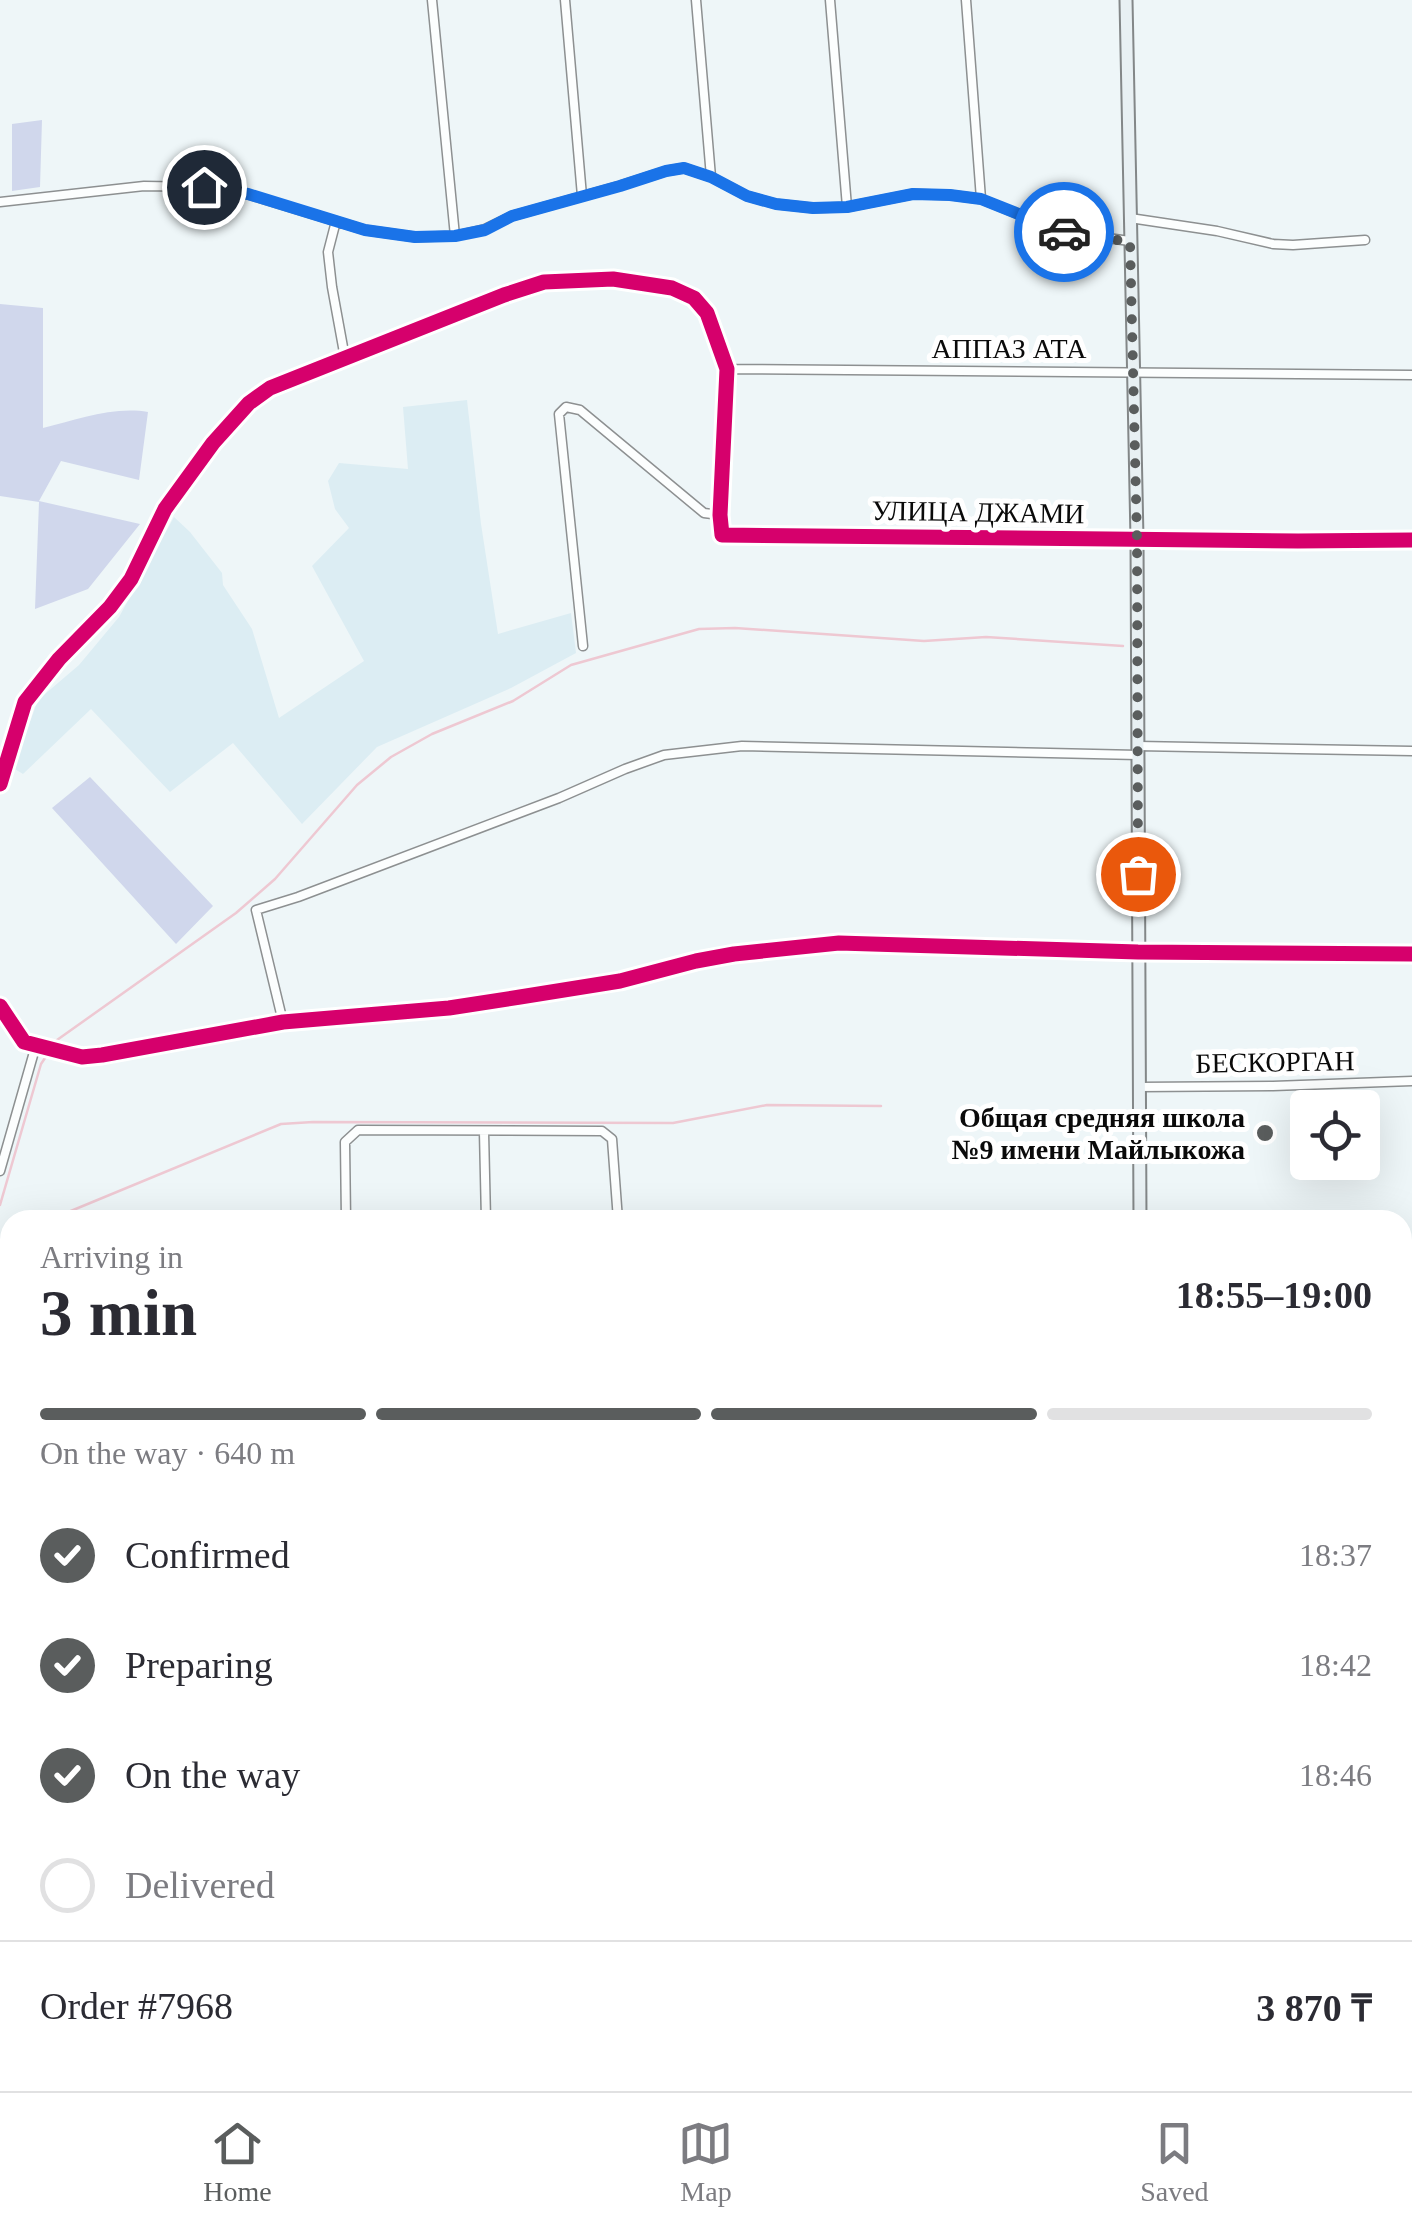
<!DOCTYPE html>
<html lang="en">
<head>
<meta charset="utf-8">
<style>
  body { margin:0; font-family:"Times New Roman",serif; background:#f7f7f7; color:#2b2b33; height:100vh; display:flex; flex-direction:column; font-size:38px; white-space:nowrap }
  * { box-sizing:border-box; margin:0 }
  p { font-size:32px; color:#7c7c81 }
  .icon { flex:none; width:55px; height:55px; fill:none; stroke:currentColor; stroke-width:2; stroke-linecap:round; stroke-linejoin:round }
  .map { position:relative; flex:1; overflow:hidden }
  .details { position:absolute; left:0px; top:1210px; width:1412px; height:882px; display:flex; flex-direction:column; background:#fff; border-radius:30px 30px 0 0; box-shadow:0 10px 40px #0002 }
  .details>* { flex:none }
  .fabs { position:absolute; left:1290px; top:1090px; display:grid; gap:20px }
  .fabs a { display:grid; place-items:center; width:90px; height:90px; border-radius:10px; background:#fff; box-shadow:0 10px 40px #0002; font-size:50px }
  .pin { position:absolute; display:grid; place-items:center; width:85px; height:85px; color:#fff; margin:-42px; border:5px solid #fff; border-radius:50%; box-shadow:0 2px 10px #0007 }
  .courier { position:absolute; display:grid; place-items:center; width:100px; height:100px; margin:-50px; border:8px solid #1a73e8; border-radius:50%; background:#fff; color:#222; box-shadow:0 2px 12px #0007 }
  .overview em { font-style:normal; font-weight:700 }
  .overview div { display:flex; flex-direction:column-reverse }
  .overview { display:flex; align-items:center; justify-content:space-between; height:170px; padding:0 40px }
  h1 { font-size:65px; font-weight:700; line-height:75px }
  .bar { display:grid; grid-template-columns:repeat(4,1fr); gap:15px 10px; align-content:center; height:120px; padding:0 40px }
  .bar i { height:12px; border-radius:8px; background:#e1e1e2 }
  .bar .current { background:#5a5d5d }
  .bar p { grid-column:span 4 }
  .line { display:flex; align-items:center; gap:25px; padding:0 40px; border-top:2px solid #e1e1e2 }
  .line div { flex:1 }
  ol { padding:0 40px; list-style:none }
  li { display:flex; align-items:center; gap:30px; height:110px }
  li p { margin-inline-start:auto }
  li .icon { padding:10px; border-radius:50%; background:#5a5d5d; color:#fff; stroke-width:4 }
  li:last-child { color:#7c7c81 }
  li i { width:55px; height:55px; border:5px solid #e1e1e2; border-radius:50% }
  .tab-bar { display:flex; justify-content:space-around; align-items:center; height:140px; border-top:2px solid #e1e1e2; background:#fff; font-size:28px; color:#7c7c81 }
  .tab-bar a { display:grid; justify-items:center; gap:5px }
  .tab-bar .current { color:#5a5d5d }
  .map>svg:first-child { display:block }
</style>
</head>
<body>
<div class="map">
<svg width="1412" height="2091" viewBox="0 0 1412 2091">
  <rect width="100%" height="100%" fill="#eef6f8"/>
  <path fill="#dcedf3" d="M467,400L481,524L498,634L571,613L576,653L511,688L377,747L302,824L233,743L170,792L91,709L23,774L13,768L38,700L79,665L119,617L174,517L190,532L222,573L223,585L252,629L279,718L364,661L312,566L349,528L335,509L328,481L339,463L408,469L403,407Z
    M10,1392V1466L0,1454V1419Z
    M0,1483L10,1495V1707L0,1708Z
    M1,1730H10V1859L0,1858Z
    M16,2082H292L308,2091H14Z
    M361,2083H442V2091H361Z"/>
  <path fill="#d0d7ec" d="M42,120L40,187L12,191V124Z
    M0,304L43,308V428C76,420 113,406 148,412L139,480L61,461L39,501L140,524L88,589L35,609L39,502L0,496Z
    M90,777L213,906L176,944L52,808Z"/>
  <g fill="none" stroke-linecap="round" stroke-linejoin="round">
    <path stroke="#eec8d2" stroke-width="2.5" d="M0,1205L41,1064L57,1040L236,913L275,879L357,785L391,757L432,734L513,701L571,665L699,629L735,628L924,641L986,637L1123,646
      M49,1220L281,1124L313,1122L673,1123L767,1105L881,1106
      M0,1244L3,1239L10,1236
      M0,1330H10
      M0,1468L10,1481"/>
    <defs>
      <path id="street" d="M432,0L455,236
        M565,0L582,196
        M696,0L711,177
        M830,0L847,207
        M966,0L981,199
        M0,202L144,186L205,187L247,194L365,230L415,237L455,236L485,229L512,216L619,186L666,171L684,168L711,177L747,196L776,204L813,208L847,207L913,194L950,195L981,199L1062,232L1130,241
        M1130,218L1217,231L1273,244L1293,245L1365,240
        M336,221L328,252L332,287L345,358
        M727,369L1412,375
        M583,646L559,414L566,407L580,410L704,513L720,515
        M1138,746L1412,751
        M0,784L25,702L59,659L110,607L131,579L165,509L213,443L249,403L270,388L504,295L544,282L613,279L672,288L694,298L707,313L727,369L720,515L722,535L1298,541L1412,540
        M0,1006L24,1042L82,1057L102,1055L283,1022L449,1008L520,997L620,981L696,961L734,954L839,943L1138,952L1412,954
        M283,1022L256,910L298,897L559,798L625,769L664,755L742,746L1138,755
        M1139,1087L1273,1086L1412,1081
        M484,1132L486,1220
        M0,1171L36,1045
        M346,1220L345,1142L358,1130L602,1131L612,1139L618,1220
        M1402,1260H1412
        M0,1291L10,1290
        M1402,1571H1412
        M0,1876L10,1879
        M1402,1885H1412
        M1402,2051H1412
        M721,2082L728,2091
        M881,2082L887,2091
        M520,2084L525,2091
        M556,2091L562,2082
        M1141,2091L1142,2082"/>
      <path id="secondary" d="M1126,0L1137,539L1140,1220
        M1402,1428H1412"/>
    </defs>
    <use href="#street" stroke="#8d9091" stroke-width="11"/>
    <use href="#secondary" stroke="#838788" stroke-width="15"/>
    <use href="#street" stroke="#fcfefe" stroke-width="8"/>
    <use href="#secondary" stroke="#e8f0f3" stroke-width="11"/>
    <defs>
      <path id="cycleway" d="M0,784L25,702L59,659L110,607L131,579L165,509L213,443L249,403L270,388L504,295L544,282L613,279L672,288L694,298L707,313L727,369L720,515L722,535L1298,541L1412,540
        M0,1006L24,1042L82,1057L102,1055L283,1022L449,1008L520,997L620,981L696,961L734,954L839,943L1138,952L1412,954"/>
    </defs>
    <use href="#cycleway" stroke="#fff" stroke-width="21"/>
    <use href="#cycleway" stroke="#d6006c" stroke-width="15"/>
  </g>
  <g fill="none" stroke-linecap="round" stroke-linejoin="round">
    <path stroke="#5a5d5d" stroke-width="10" stroke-dasharray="0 18" d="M1064,232L1130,242L1137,539L1138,874"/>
    <path stroke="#1a73e8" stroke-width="12" d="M204,187L248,194L365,230L415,237L455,236L485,230L512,216L620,186L666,171L684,168L711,177L747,196L776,204L813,208L847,207L913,194L950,195L981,199L1064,232"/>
  </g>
  <circle fill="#5a5d5d" stroke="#fff" stroke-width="4" cx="1265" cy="1133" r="10"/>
  <g text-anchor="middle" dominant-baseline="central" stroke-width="10" stroke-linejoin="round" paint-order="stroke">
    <g font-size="28" fill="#0a0a0a" stroke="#fff">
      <text x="1009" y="348">АППАЗ АТА</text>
      <text transform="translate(978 512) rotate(1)">УЛИЦА ДЖАМИ</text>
      <text transform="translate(1275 1062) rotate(-1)">БЕСКОРГАН</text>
    </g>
    <g font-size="28" font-weight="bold" fill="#0a0a0a" stroke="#fff" text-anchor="end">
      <text x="1245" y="1117">Общая средняя школа<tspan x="1245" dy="32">№9 имени Майлыкожа</tspan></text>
    </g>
  </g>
</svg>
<div class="fabs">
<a><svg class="icon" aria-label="locate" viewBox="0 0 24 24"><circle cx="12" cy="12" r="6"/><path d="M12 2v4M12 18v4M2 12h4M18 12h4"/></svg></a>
</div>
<div class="pin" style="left:1138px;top:874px;background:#ea580c"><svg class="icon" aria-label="bag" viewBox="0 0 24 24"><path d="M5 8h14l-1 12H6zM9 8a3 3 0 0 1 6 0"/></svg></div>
<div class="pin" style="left:204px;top:187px;background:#1f2937"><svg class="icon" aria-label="home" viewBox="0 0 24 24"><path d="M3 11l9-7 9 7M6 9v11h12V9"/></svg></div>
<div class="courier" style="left:1064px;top:232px"><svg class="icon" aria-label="car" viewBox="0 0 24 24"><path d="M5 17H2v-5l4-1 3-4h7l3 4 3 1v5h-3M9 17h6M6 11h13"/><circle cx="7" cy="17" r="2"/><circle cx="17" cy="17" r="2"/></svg></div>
<section class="details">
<div class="overview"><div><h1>3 min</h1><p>Arriving in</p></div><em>18:55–19:00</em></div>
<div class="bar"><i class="current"></i><i class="current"></i><i class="current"></i><i></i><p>On the way · 640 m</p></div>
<ol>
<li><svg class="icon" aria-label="check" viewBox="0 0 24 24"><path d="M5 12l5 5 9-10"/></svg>Confirmed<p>18:37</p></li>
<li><svg class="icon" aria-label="check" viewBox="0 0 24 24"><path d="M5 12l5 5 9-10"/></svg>Preparing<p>18:42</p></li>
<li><svg class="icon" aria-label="check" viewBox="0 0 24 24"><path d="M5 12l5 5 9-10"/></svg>On the way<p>18:46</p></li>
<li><i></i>Delivered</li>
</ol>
<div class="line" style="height:130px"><div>Order #7968</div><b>3 870 ₸</b></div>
</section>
</div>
<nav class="tab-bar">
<a class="current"><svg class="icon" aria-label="home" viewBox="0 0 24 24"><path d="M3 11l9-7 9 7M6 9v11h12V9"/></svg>Home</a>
<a><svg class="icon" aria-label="map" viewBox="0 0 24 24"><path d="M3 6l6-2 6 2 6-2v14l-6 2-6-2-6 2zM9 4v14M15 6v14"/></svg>Map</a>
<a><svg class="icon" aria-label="saved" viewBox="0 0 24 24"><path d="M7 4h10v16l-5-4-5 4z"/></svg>Saved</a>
</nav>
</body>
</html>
